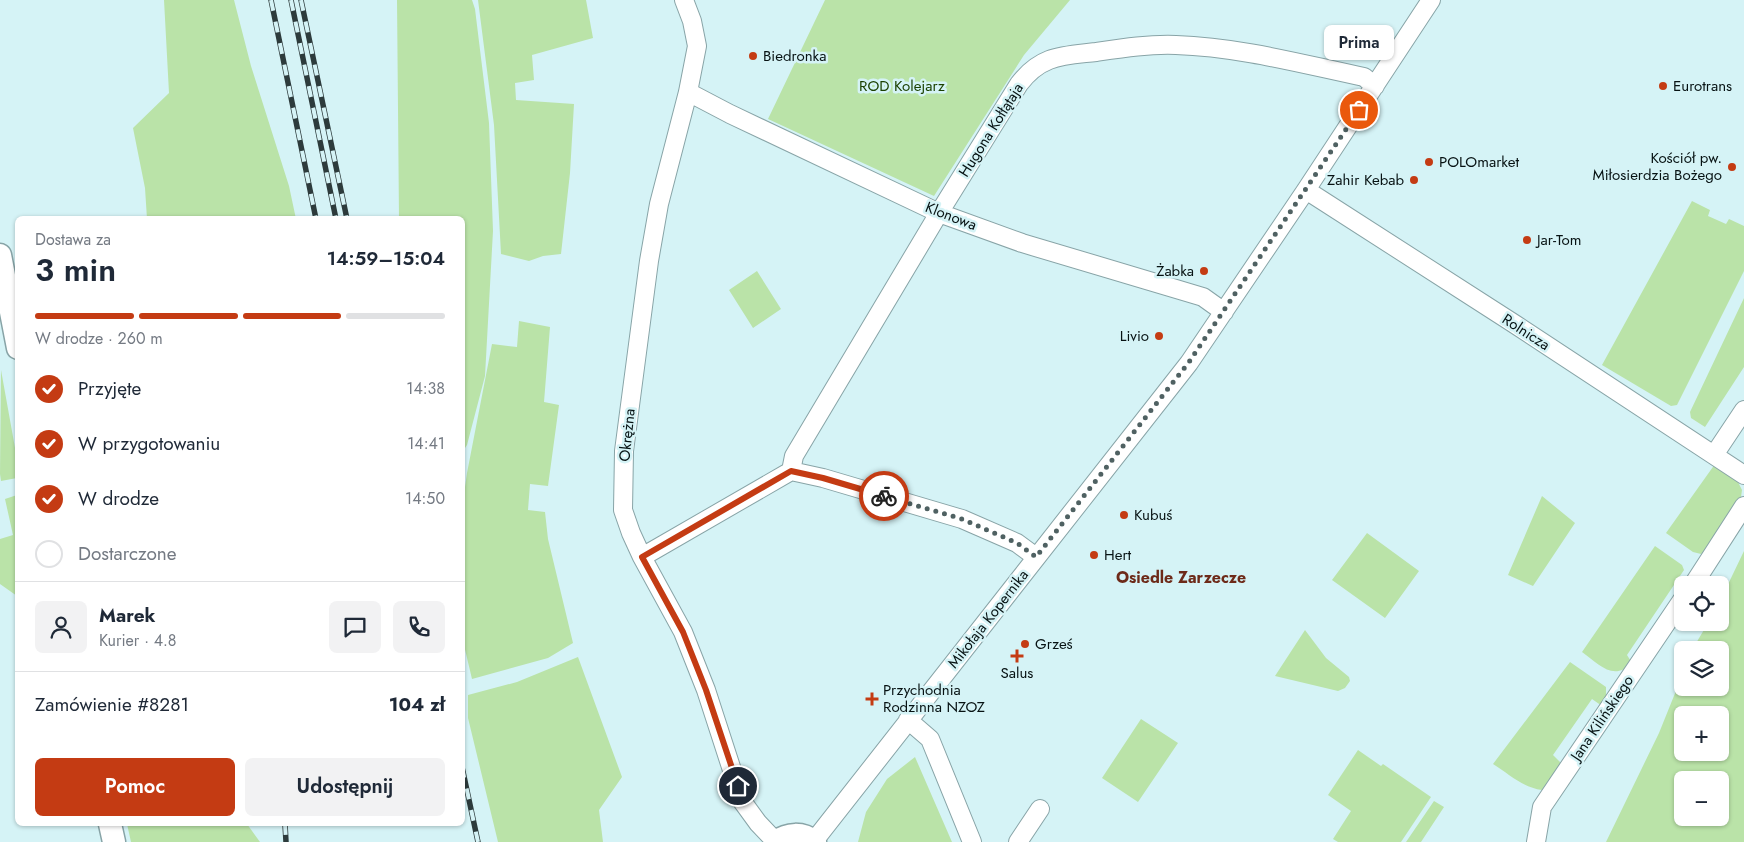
<!DOCTYPE html>
<html lang="pl">
<head>
<meta charset="utf-8">
<style>
  body { margin:0; font-family:Jost,sans-serif; background:#f2f2f3; color:#1f2937; height:100vh; display:flex; flex-direction:column; font-size:19px; white-space:nowrap }
  * { box-sizing:border-box; margin:0 }
  p { font-size:16px; color:#747a83 }
  .icon { flex:none; width:28px; height:28px; fill:none; stroke:currentColor; stroke-width:2; stroke-linecap:round; stroke-linejoin:round }
  .map { position:relative; flex:1; overflow:hidden }
  .sheet { position:absolute; left:15px; top:216px; width:450px; height:610px; display:flex; flex-direction:column; background:#fff; border-radius:8px; box-shadow:0 1px 4px #0004 }
  .sheet>* { flex:none }
  .fabs { position:absolute; left:1674px; top:576px; display:grid; gap:10px }
  .fabs a { display:grid; place-items:center; width:55px; height:55px; border-radius:8px; background:#fff; box-shadow:0 1px 4px #0004; font-size:25px }
  .pin { position:absolute; display:grid; place-items:center; width:42px; height:42px; color:#fff; margin:-21px; border:2px solid #fff; border-radius:50%; box-shadow:0 1px 5px #0007 }
  .courier { position:absolute; display:grid; place-items:center; width:50px; height:50px; margin:-25px; border:4px solid #c43b13; border-radius:50%; background:#fff; color:#222; box-shadow:0 1px 6px #0007 }
  .bubble { position:absolute; height:35px; border-radius:8px; background:#fff; box-shadow:0 1px 4px #0004; font-size:16px; font-weight:600; line-height:35px; text-align:center }
  .headline em { font-style:normal; font-weight:600 }
  .headline div { display:flex; flex-direction:column-reverse }
  .headline { display:flex; align-items:center; justify-content:space-between; height:85px; padding:0 20px }
  h1 { font-size:32px; font-weight:600; line-height:38px }
  .bar { display:grid; grid-template-columns:repeat(4,1fr); gap:8px 5px; align-content:center; height:60px; padding:0 20px }
  .bar i { height:6px; border-radius:4px; background:#e0e1e3 }
  .bar .active { background:#c43b13 }
  .bar p { grid-column:span 4 }
  .line { display:flex; align-items:center; gap:12px; padding:0 20px; border-top:1px solid #e0e1e3 }
  .line div { flex:1 }
  .round { display:grid; place-items:center; flex:none; width:52px; height:52px; border-radius:8px; background:#f2f2f3 }
  ol { padding:0 20px; list-style:none }
  li { display:flex; align-items:center; gap:15px; height:55px }
  li p { margin-inline-start:auto }
  li .icon { padding:5px; border-radius:50%; background:#c43b13; color:#fff; stroke-width:4 }
  li:last-child { color:#747a83 }
  li i { width:28px; height:28px; border:2px solid #e0e1e3; border-radius:50% }
  .button { display:flex; gap:10px; margin-top:auto; padding:10px 20px }
  .button a { flex:1; height:58px; border-radius:8px; background:#c43b13; color:#fff; font-size:20px; font-weight:600; line-height:58px; text-align:center }
  .button a+a { background:#f2f2f3; color:#1f2937 }
  .map>svg:first-child { display:block }
</style>
</head>
<body>
<div class="map">
<svg width="1744" height="842" viewBox="0 0 1744 842">
  <rect width="100%" height="100%" fill="#d5f3f6"/>
  <path fill="#bae3a8" fill-rule="evenodd" d="M164,0H234L251,66L289,186L296,219H147L145,188L133,128L169,93Z
    M397,0H472L475,9L489,123L493,231L485,376L467,445L463,451L462,219H399Z
    M478,0H586L593,38L532,55L534,80L515,83L516,100L574,104L570,173L561,254L543,256L529,261L501,254L494,125Z
    M825,0H1070L1024,55L934,196L768,119Z
    M1692,201L1710,210L1708,216L1726,224L1729,219L1744,226V271L1677,405L1671,406L1602,365Z
    M757,271L781,309L753,328L729,290Z
    M1744,298V367L1705,427L1691,418L1690,412Z
    M519,321L550,327L544,402L559,405L548,486L530,484L528,510L545,512L548,539L573,643L548,658L472,679L463,641L462,508L467,473L492,344L517,347Z
    M1,370L17,459V478L1,481L0,474Z
    M1715,464L1736,478L1742,490L1740,504L1709,548L1701,554L1693,552L1666,533Z
    M17,495H18L17,596L0,584V539L13,535L5,499Z
    M1542,496L1575,523L1533,586L1508,575Z
    M1367,533L1419,571L1385,618L1332,580Z
    M1655,546L1682,565L1684,570L1627,655L1632,663C1613,682 1599,664 1582,652Z
    M1744,551V842H1606L1659,733L1682,676V688H1720V650H1692L1708,623L1720,622V601ZM1682,715H1720V752H1682ZM1682,780H1720V818H1682Z
    M1305,630L1326,658L1349,677L1350,681L1345,688L1338,691L1275,676Z
    M578,657L622,777L599,810L603,842H498L468,718V695L517,682Z
    M1570,662L1606,687V700L1602,706L1592,699L1553,755L1561,763L1550,782L1542,790C1522,787 1509,774 1493,764Z
    M1141,719L1178,743L1138,802L1102,778Z
    M1358,750L1381,766L1383,764L1431,797L1401,842H1338L1333,839L1351,811L1328,795Z
    M915,757L952,842H858L866,812L887,779Z
    M1434,801L1444,807L1421,842H1406Z
    M127,824H247L260,842H131Z"/>
  <g fill="none" stroke-linecap="round" stroke-linejoin="round">
    <defs>
      <path id="minor" d="M684,0L692,21L697,46L688,92L659,204L649,261L624,451L623,510L631,533L642,557L683,632L706,690L742,801L758,823L776,842
        M688,92L730,114L939,213L1022,243L1203,297L1224,312
        M1306,190L1513,323L1744,475
        M1714,455L1744,410
        M791,471L794,456L939,213L1019,84C1041,55 1062,56 1096,52C1123,48 1149,44 1176,45C1239,47 1302,64 1364,77L1375,86
        M642,557L791,471L823,478L962,519L1017,543L1036,557
        M1693,585L1744,506
        M908,720L930,739L972,842
        M814,841L1189,363L1306,190L1431,0
        M1018,842L1040,809
        M1536,842L1542,807L1682,600"/>
      <path id="major" d="M0,255L18,348
        M110,824L114,842
        M775,842C788,833 802,832 815,842"/>
    </defs>
    <use href="#minor" stroke="#88a4a7" stroke-width="20"/>
    <use href="#major" stroke="#88a4a7" stroke-width="25"/>
    <use href="#minor" stroke="#fff" stroke-width="18"/>
    <use href="#major" stroke="#fff" stroke-width="22"/>
    <defs>
      <path id="rail" d="M271,0L316,219
        M291,0L336,219
        M301,0L347,219
        M462,767L478,842
        M285,824L286,842"/>
    </defs>
    <use href="#rail" stroke="#2d3b3c" stroke-width="5.5"/>
    <use href="#rail" stroke="#d5f3f6" stroke-width="4" stroke-dasharray="11" stroke-linecap="butt"/>
  </g>
  <g fill="none" stroke-linecap="round" stroke-linejoin="round">
    <path stroke="#4f6162" stroke-width="5" stroke-dasharray="0 9" d="M884,496L962,519L1017,543L1036,557L1189,362L1359,110"/>
    <path stroke="#c43b13" stroke-width="6" d="M738,786L706,690L683,632L642,557L791,471L823,478L884,496"/>
  </g>
  <g fill="#c43b13" stroke="#d5f3f6" stroke-width="2">
    <circle cx="753" cy="56" r="5"/>
    <circle cx="1663" cy="86" r="5"/>
    <circle cx="1429" cy="162" r="5"/>
    <circle cx="1732" cy="167" r="5"/>
    <circle cx="1414" cy="180" r="5"/>
    <circle cx="1527" cy="240" r="5"/>
    <circle cx="1204" cy="271" r="5"/>
    <circle cx="1159" cy="336" r="5"/>
    <circle cx="1124" cy="515" r="5"/>
    <circle cx="1094" cy="555" r="5"/>
    <circle cx="1025" cy="644" r="5"/>
    <path d="M1014.5 648.5h5v5h5v5h-5v5h-5v-5h-5v-5h5z"/>
    <path d="M869.5 691.5h5v5h5v5h-5v5h-5v-5h-5v-5h5z"/>
  </g>
  <g text-anchor="middle" dominant-baseline="central" stroke-width="5" stroke-linejoin="round" paint-order="stroke">
    <g font-size="15" fill="#071213" stroke="#d5f3f6" text-anchor="start">
      <text x="763" y="56">Biedronka</text>
      <text x="1673" y="86">Eurotrans</text>
      <text x="1722" y="158" text-anchor="end">Kościół pw.<tspan x="1722" dy="17">Miłosierdzia Bożego</tspan></text>
      <text x="1439" y="162">POLOmarket</text>
      <text x="1404" y="180" text-anchor="end">Zahir Kebab</text>
      <text x="1537" y="240">Jar-Tom</text>
      <text x="1194" y="271" text-anchor="end">Żabka</text>
      <text x="1149" y="336" text-anchor="end">Livio</text>
      <text x="1134" y="515">Kubuś</text>
      <text x="1104" y="555">Hert</text>
      <text x="1035" y="644">Grześ</text>
      <text x="1017" y="673" text-anchor="middle">Salus</text>
      <text x="883" y="690">Przychodnia<tspan x="883" dy="17">Rodzinna NZOZ</tspan></text>
    </g>
    <g font-size="15" fill="#1b4101" stroke="#d5f3f6">
      <text x="902" y="86">ROD Kolejarz</text>
    </g>
    <g font-size="15" fill="#071213" stroke="#d5f3f6">
      <text transform="translate(991 130) rotate(-58)">Hugona Kołłątaja</text>
      <text transform="translate(951 216) rotate(21)">Klonowa</text>
      <text transform="translate(1526 332) rotate(33)">Rolnicza</text>
      <text transform="translate(627 435) rotate(-84)">Okrężna</text>
      <text transform="translate(988 619) rotate(-52)">Mikołaja Kopernika</text>
      <text transform="translate(1602 718) rotate(-56)">Jana Kilińskiego</text>
    </g>
    <g font-size="16" font-weight="bold" fill="#6d2a19" stroke="#d5f3f6">
      <text x="1181" y="577">Osiedle Zarzecze</text>
    </g>
  </g>
</svg>
<div class="fabs">
<a><svg class="icon" aria-label="locate" viewBox="0 0 24 24"><circle cx="12" cy="12" r="6"/><path d="M12 2v4M12 18v4M2 12h4M18 12h4"/></svg></a>
<a><svg class="icon" aria-label="layers" viewBox="0 0 24 24"><path d="M12 4l9 5-9 5-9-5zM3 14l9 5 9-5"/></svg></a>
<a>+</a>
<a>−</a>
</div>
<div class="pin" style="left:1359px;top:110px;background:#ea580c"><svg class="icon" aria-label="bag" viewBox="0 0 24 24"><path d="M5 8h14l-1 12H6zM9 8a3 3 0 0 1 6 0"/></svg></div>
<div class="pin" style="left:738px;top:786px;background:#1f2937"><svg class="icon" aria-label="home" viewBox="0 0 24 24"><path d="M3 11l9-7 9 7M6 9v11h12V9"/></svg></div>
<div class="courier" style="left:884px;top:496px"><svg class="icon" aria-label="bike" viewBox="0 0 24 24"><circle cx="6" cy="16" r="4"/><circle cx="18" cy="16" r="4"/><path d="M6 16l4-8h5l3 8M10 8l3 8H6M13 5h3"/></svg></div>
<div class="bubble" style="left:1324px;top:25px;width:70px">Prima</div>
<section class="sheet">
<div class="headline"><div><h1>3 min</h1><p>Dostawa za</p></div><em>14:59–15:04</em></div>
<div class="bar"><i class="active"></i><i class="active"></i><i class="active"></i><i></i><p>W drodze · 260 m</p></div>
<ol>
<li><svg class="icon" aria-label="check" viewBox="0 0 24 24"><path d="M5 12l5 5 9-10"/></svg>Przyjęte<p>14:38</p></li>
<li><svg class="icon" aria-label="check" viewBox="0 0 24 24"><path d="M5 12l5 5 9-10"/></svg>W przygotowaniu<p>14:41</p></li>
<li><svg class="icon" aria-label="check" viewBox="0 0 24 24"><path d="M5 12l5 5 9-10"/></svg>W drodze<p>14:50</p></li>
<li><i></i>Dostarczone</li>
</ol>
<div class="line" style="height:90px"><a class="round"><svg class="icon" aria-label="person" viewBox="0 0 24 24"><circle cx="12" cy="8" r="4"/><path d="M4 21q1-7 8-7t8 7"/></svg></a><div><b>Marek</b><p>Kurier · 4.8</p></div><a class="round"><svg class="icon" aria-label="chat" viewBox="0 0 24 24"><path d="M4 5h16v11H9l-5 4z"/></svg></a><a class="round"><svg class="icon" aria-label="phone" viewBox="0 0 24 24"><path d="M5 4h4l2 5-3 2q2 4 5 5l2-3 5 2v4C11 20 4 13 5 4z"/></svg></a></div>
<div class="line" style="height:65px"><div>Zamówienie #8281</div><b>104 zł</b></div>
<div class="button"><a>Pomoc</a><a>Udostępnij</a></div>
</section>
</div>
</body>
</html>
